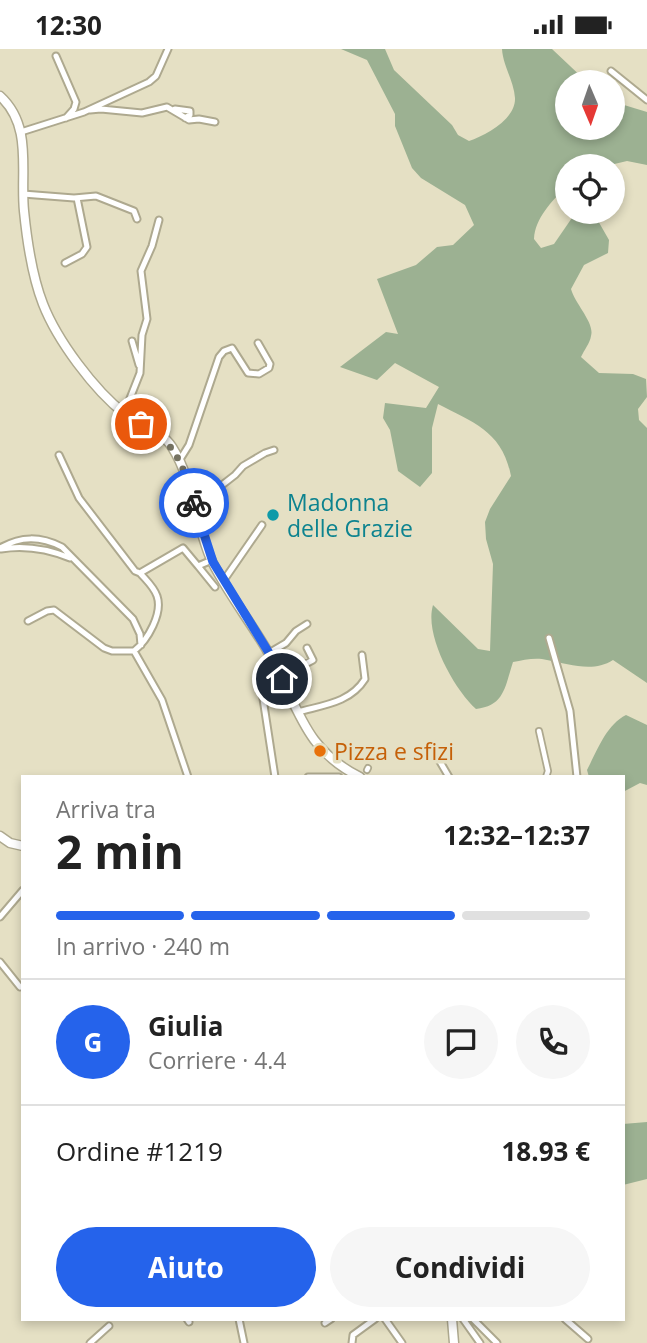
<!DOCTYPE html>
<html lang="it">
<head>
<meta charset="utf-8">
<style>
  body { margin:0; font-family:"Open Sans",sans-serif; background:#f6f6f6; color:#222; height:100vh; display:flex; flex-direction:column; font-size:26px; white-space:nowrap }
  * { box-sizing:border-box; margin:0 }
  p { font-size:23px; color:#767676 }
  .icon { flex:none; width:38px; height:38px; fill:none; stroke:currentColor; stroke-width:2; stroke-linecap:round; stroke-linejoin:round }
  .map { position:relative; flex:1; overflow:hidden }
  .details { position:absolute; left:21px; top:726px; width:604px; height:546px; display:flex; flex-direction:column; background:#fff; border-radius:0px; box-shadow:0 4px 10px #0003 }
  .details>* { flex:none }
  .needle { width:46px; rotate:178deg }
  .fabs { position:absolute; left:555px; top:21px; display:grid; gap:14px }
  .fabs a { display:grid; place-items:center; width:70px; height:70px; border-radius:50%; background:#fff; box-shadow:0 4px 10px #0003; font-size:35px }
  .pin { position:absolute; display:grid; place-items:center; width:60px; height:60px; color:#fff; margin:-30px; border:4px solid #fff; border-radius:50%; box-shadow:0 2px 7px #0007 }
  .courier { position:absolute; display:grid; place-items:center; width:70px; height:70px; margin:-35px; border:5px solid #2563eb; border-radius:50%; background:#fff; color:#222; box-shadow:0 2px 9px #0007 }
  .headline em { font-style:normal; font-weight:700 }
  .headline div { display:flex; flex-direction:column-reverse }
  .headline { display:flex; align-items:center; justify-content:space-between; height:119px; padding:0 35px }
  h1 { font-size:46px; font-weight:700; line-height:52px }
  .bar { display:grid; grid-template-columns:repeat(4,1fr); gap:10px 7px; align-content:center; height:84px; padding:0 35px }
  .bar i { height:9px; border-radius:5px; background:#e0e0e0 }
  .bar .current { background:#2563eb }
  .bar p { grid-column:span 4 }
  .line { display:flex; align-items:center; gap:18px; padding:0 35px; border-top:2px solid #e0e0e0 }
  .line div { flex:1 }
  .round { display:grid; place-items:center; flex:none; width:74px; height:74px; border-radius:37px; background:#f6f6f6 }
  .button { display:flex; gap:14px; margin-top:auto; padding:14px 35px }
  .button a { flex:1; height:80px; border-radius:42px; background:#2563eb; color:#fff; font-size:28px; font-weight:700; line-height:80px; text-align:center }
  .button a+a { background:#f6f6f6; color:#222 }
  .status { display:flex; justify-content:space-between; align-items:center; height:49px; padding:0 35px; background:#fff; direction:ltr }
  .status svg { height:19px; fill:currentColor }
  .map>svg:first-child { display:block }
</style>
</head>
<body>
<div class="status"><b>12:30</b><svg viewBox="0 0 49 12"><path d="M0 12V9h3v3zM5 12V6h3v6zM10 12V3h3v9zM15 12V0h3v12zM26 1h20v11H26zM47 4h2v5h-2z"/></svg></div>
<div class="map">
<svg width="647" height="1294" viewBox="0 0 647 1294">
  <rect width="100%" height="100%" fill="#e5e0c4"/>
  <path fill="#9cb192" d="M341,0H385L394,21L452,76L458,86L469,92C486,86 516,70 515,49C514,32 503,17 502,0H552L587,33H567V79H612L613,49L624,56L647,63V116L627,112L606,117H567L566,138C552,152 535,169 534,190L541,199L554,195L576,163H593L609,191L608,204L584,216L571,240C575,255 595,274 591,287C590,294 584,301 581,308L599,324L633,325L646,330L647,348L638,360L639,371L647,379V634L613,611C593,624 569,615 547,611C536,608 524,611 513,613C505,637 505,657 476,660C454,640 424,586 433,556L478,600L490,602L493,515L486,490L485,473L490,460L511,427C502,382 474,374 438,355L432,379V424L420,438L398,422L390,381L383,369L385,354L426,359L439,338L395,314L377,331L340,318L386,283L398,285L377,230L416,216L437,198L453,196L474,176L465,156L421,129L412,119L395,77V65L367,11Z
    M626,666L647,676V736L640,734L623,743V728H589L587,721C597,702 606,676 626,666Z
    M647,1073V1130L623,1136V1075Z"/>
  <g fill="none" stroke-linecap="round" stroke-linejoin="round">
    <defs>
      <path id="pedestrian" d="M539,682L548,722L546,728
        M367,721L368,719"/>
      <path id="minor" d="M56,7L76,53L74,60L66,69
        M611,22L647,51
        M175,60L190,62V66L185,69
        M90,61L101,60L142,64L167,58L189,71L199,70L215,73
        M21,83L84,63L149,33L156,27L168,0
        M23,145L74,149L96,147L134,162L137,170
        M65,214L82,205L87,198L77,149
        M132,292L139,316
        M133,369L127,357L140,324L142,286L147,270L141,222L152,197L159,171
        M59,406L79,449L135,522L140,524L183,499L198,517L212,511
        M179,412L189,396L219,308L224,302L232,299L248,324L259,325L269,319L270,315L258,294
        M195,457L235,426L243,417L265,404L274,401
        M0,499C21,487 40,487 62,498L133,570L140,585L141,596
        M1,500C25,496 48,500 70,509
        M198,517L215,538
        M140,524C146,531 154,538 157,547C163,564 148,591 134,602L162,651L188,728
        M224,531L262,476
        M28,572L47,562L54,561L104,599L112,602H134
        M549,589L570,662L577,728
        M269,604L286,594L296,582L307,575
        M281,628L313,611L307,599
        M298,663C323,656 350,654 365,630L362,606
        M431,706L439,711L449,728
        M275,728L262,643L265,639L282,630
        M308,728H339
        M0,868L23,841
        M0,913L20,938
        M187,1270L189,1273
        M239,1270L244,1294
        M385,1270L402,1294
        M463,1270L480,1294
        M473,1270L497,1294
        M565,1270L588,1290
        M325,1274L331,1270
        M90,1294L109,1277
        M352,1294L353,1286L375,1270"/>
      <path id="secondary" d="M0,47C33,77 20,122 24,162C27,192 32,227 43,255C57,291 94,341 125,365C140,377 161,381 172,398C193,431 195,472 210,508C223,538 251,573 268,603C298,653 301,699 360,728
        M0,787L10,794L23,797
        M452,1270L454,1294"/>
    </defs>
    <use href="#pedestrian" stroke="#aea98f" stroke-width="8"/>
    <use href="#minor" stroke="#aea98f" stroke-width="9"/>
    <use href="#secondary" stroke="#aea98f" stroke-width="11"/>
    <use href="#pedestrian" stroke="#fff" stroke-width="4.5"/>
    <use href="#minor" stroke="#fff" stroke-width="5"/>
    <use href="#secondary" stroke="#fff" stroke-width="8"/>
  </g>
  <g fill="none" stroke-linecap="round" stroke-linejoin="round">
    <path stroke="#767362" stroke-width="7" stroke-dasharray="0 12.6" d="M141,375C177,394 183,417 194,454"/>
    <path stroke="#2563eb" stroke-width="9" d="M194,454L213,513L269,604L282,630"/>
  </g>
  <circle fill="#0f9aa8" stroke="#e5e0c4" stroke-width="2.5" cx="273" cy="466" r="7"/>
  <circle fill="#e8710a" stroke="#e5e0c4" stroke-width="2.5" cx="320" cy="702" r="7"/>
  <g text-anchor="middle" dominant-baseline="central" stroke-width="7" stroke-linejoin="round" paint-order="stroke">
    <g font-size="23" fill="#0d838f" stroke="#e5e0c4" text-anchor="start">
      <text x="287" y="453">Madonna<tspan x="287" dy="26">delle Grazie</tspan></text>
    </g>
    <g font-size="23" fill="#c56008" stroke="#e5e0c4" text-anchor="start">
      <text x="334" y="702">Pizza e sfizi</text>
    </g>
  </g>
</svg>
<div class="fabs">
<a><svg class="needle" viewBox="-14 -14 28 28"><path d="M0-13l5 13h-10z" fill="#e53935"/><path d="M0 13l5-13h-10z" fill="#767676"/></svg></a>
<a><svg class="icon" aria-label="locate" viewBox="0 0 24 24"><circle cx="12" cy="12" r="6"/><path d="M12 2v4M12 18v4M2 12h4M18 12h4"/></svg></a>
</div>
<div class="pin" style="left:141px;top:375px;background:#ea580c"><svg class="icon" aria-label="bag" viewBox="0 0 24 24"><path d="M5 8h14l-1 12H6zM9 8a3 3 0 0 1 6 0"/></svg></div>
<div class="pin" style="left:282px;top:630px;background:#1f2937"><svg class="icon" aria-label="home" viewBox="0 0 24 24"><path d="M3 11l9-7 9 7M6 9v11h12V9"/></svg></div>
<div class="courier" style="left:194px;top:454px"><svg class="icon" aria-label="bike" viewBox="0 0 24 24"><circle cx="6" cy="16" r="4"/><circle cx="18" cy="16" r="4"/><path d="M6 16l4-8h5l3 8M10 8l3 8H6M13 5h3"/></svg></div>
<section class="details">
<div class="headline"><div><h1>2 min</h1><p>Arriva tra</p></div><em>12:32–12:37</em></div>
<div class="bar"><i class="current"></i><i class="current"></i><i class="current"></i><i></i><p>In arrivo · 240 m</p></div>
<div class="line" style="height:126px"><b class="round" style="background:#2563eb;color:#fff">G</b><div><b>Giulia</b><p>Corriere · 4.4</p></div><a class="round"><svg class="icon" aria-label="chat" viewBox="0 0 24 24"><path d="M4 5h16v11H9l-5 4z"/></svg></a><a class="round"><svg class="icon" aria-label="phone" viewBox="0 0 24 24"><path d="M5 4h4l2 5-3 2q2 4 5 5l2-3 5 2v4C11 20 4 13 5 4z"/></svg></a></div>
<div class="line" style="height:91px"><div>Ordine #1219</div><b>18.93 €</b></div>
<div class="button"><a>Aiuto</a><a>Condividi</a></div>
</section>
</div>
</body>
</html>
